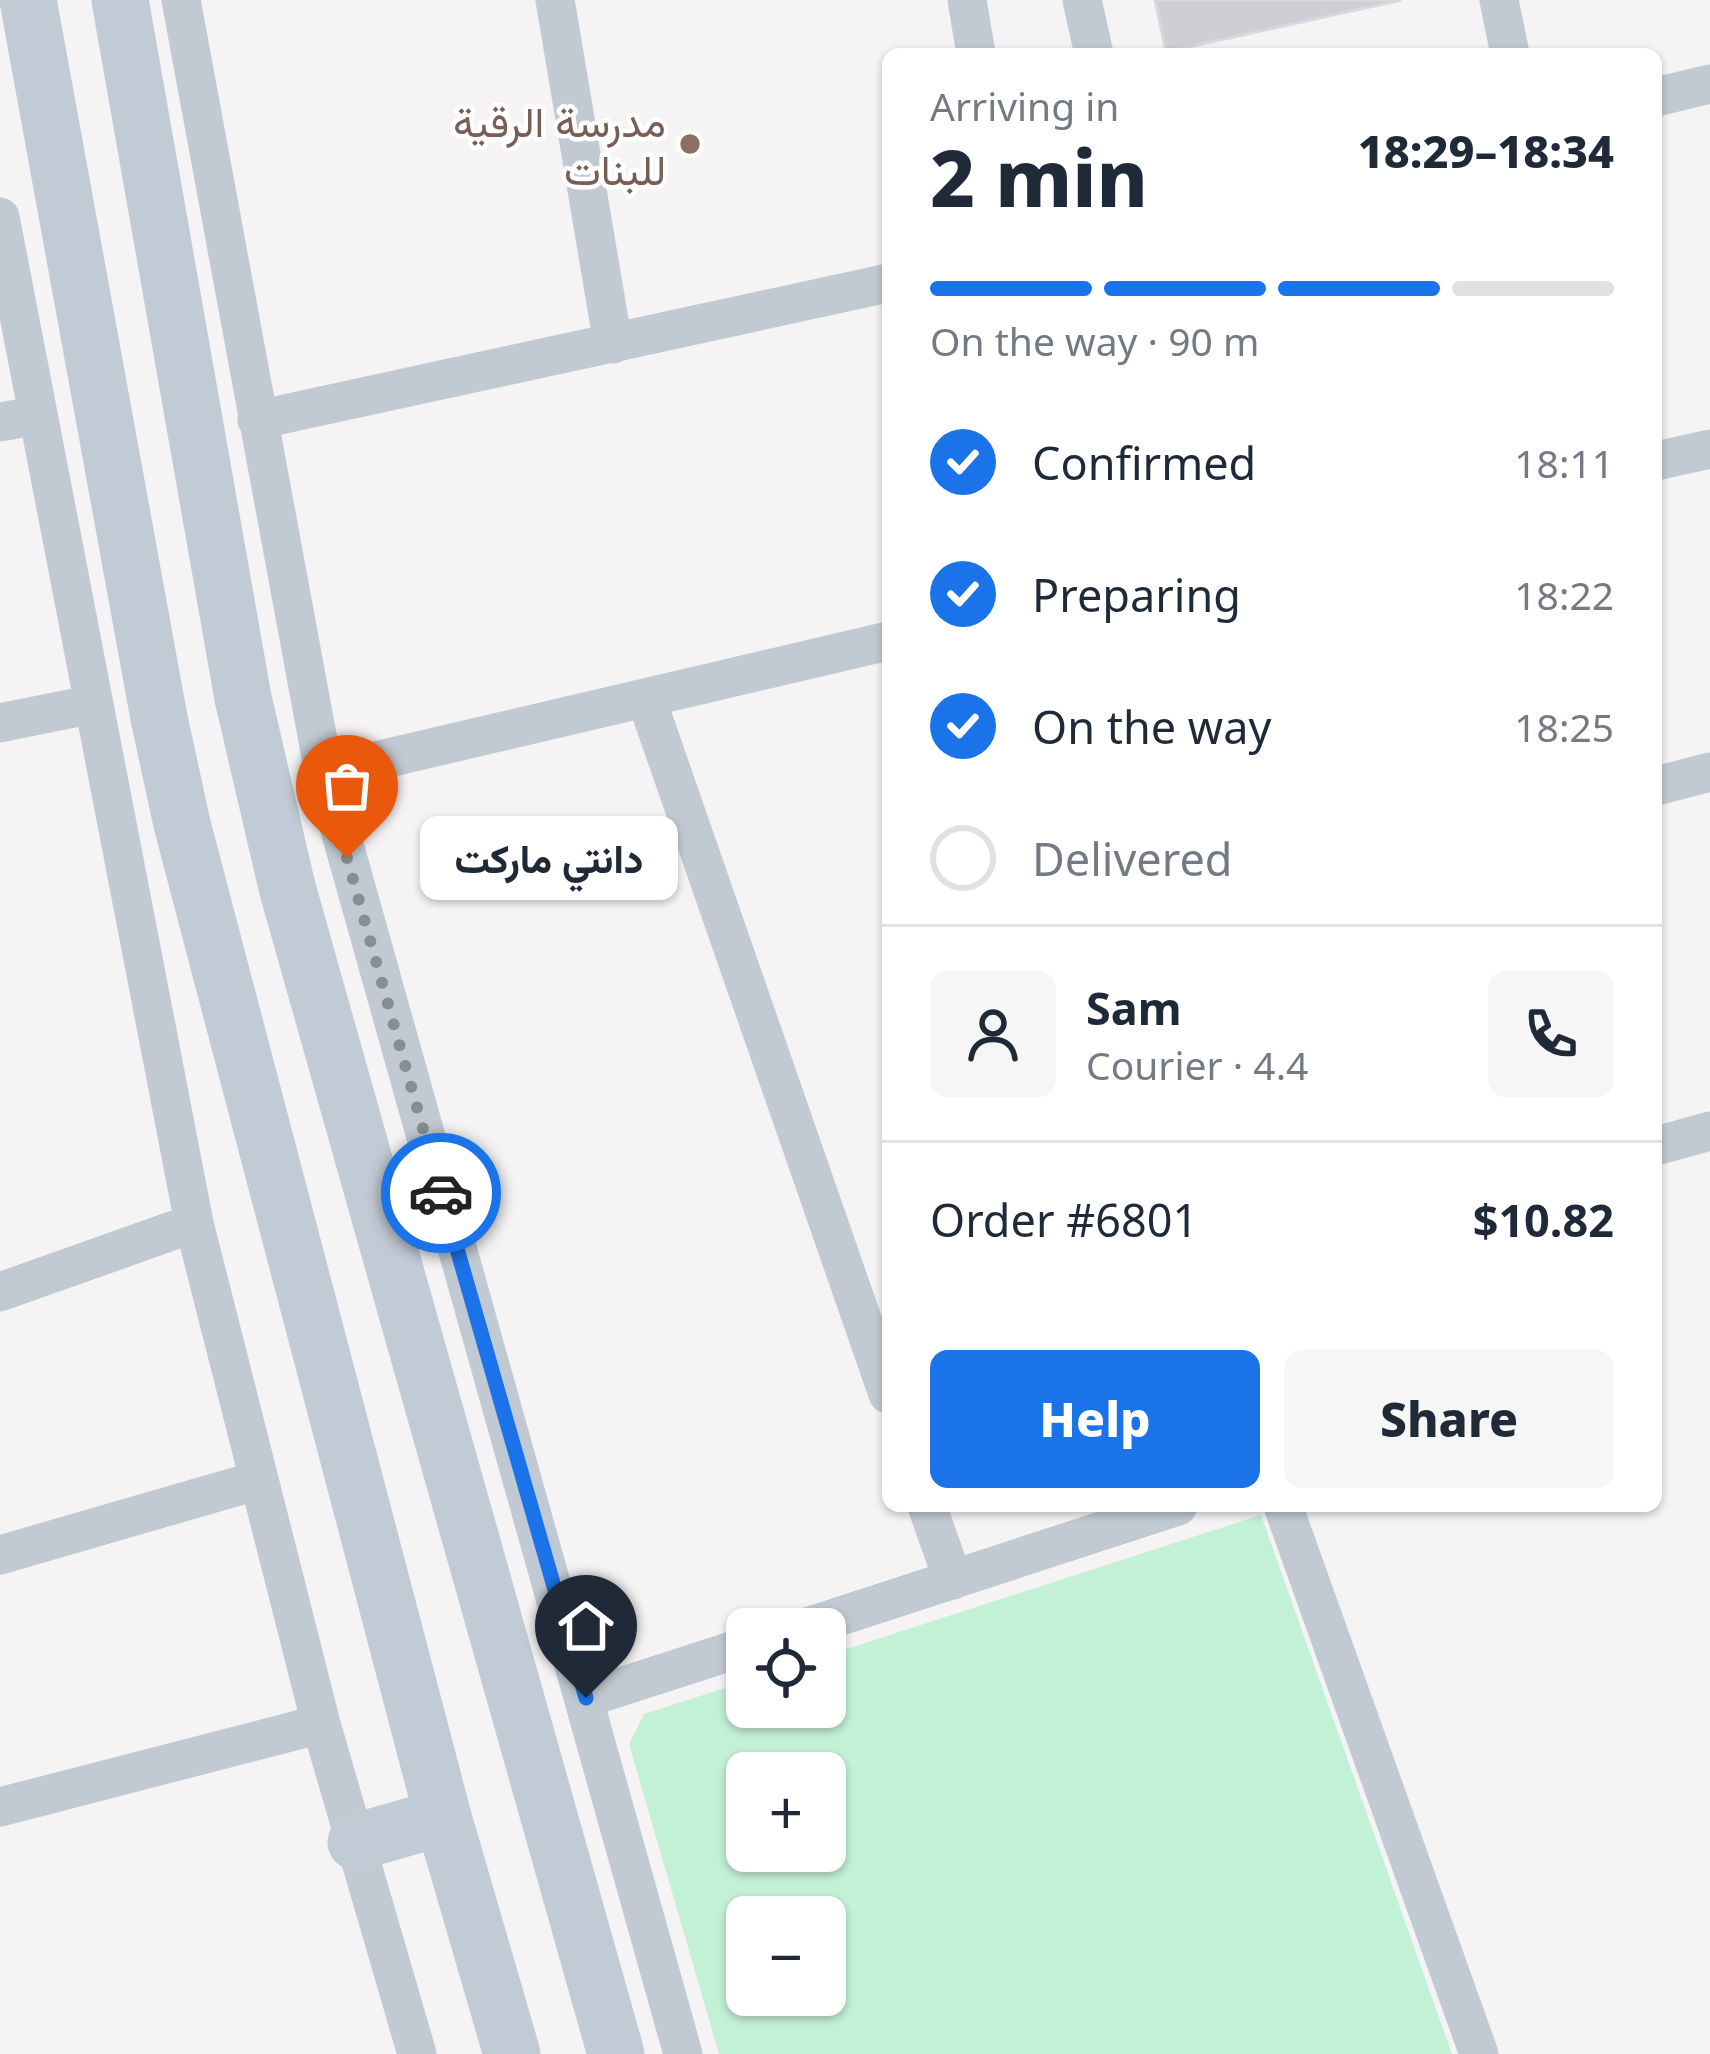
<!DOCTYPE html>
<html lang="en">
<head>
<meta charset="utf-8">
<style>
  body { margin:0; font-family:"Noto Sans",Vazirmatn,sans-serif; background:#f6f6f7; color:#1f2937; height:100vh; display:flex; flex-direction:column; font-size:45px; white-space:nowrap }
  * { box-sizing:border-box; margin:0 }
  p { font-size:39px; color:#747a83 }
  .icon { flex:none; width:66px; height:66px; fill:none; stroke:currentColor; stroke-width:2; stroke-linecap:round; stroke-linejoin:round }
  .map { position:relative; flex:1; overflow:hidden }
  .side { position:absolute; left:882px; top:48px; width:780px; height:1464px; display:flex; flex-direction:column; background:#fff; border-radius:18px; box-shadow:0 3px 9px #0004 }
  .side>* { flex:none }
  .tools { position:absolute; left:726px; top:1608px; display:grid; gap:24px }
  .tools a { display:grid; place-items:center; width:120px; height:120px; border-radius:18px; background:#fff; box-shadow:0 3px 9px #0004; font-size:60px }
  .pin { position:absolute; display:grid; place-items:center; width:102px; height:102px; color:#fff; margin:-123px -51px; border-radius:50% 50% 50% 0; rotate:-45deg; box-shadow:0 0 12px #0007 }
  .pin .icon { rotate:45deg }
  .courier { position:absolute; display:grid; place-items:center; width:120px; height:120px; margin:-60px; border:9px solid #1a73e8; border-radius:50%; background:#fff; color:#222; box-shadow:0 3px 15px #0007 }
  .bubble { position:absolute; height:84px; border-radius:18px; background:#fff; box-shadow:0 3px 9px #0004; font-size:39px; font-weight:800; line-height:84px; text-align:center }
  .overview em { font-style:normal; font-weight:800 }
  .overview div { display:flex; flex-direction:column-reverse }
  .overview { display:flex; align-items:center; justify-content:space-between; height:204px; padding:0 48px }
  h1 { font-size:78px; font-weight:800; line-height:90px }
  .bar { display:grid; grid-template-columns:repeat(4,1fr); gap:18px 12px; align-content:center; height:144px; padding:0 48px }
  .bar i { height:15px; border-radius:9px; background:#e0e1e3 }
  .bar .active { background:#1a73e8 }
  .bar p { grid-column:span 4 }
  .line { display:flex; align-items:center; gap:30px; padding:0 48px; border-top:3px solid #e0e1e3 }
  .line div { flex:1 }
  .round { display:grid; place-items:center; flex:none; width:126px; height:126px; border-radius:18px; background:#f6f6f7 }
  ol { padding:0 48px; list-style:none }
  li { display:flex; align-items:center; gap:36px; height:132px }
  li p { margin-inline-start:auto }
  li .icon { padding:12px; border-radius:50%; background:#1a73e8; color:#fff; stroke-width:4 }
  li:last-child { color:#747a83 }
  li i { width:66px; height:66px; border:6px solid #e0e1e3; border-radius:50% }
  .button { display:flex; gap:24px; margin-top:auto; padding:24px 48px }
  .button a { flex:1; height:138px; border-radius:18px; background:#1a73e8; color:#fff; font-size:48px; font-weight:800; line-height:138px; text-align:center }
  .button a+a { background:#f6f6f7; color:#1f2937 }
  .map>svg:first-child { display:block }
</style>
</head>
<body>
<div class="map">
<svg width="1710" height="2054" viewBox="0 0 1710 2054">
  <rect width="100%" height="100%" fill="#f5f3f3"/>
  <path fill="#c3f1d5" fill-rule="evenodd" d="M1261,1515L1452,2054H719L629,1744L644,1714L747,1681V1707H825V1656ZM747,1773H825V1851H747ZM747,1917H825V1995H747Z"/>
  <path fill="#cdcfd5" stroke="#d7d9de" stroke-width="3" d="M1155,0H1401L1166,52Z"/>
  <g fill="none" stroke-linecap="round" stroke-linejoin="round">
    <path stroke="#c1cad2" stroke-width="39" d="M181,0L324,773L683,2054
      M555,0L613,344
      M967,0L976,54
      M1082,0L1094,54
      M1499,0L1510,54
      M1656,97L1710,84
      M0,217L194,1223L321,1724L417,2054
      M257,420L888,283
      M0,422L38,415
      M1656,461L1710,449
      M646,698L888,1394
      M0,723L94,704
      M324,773L888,641
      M1656,786L1710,772
      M1656,1146L1710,1131
      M0,1292L194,1223
      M927,1506L953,1580
      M1283,1506L1479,2054
      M0,1555L259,1480
      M801,1629L1178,1506
      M586,1698L747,1646
      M0,1807L321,1724"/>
    <path stroke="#c1cbd6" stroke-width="57" d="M28,0L159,718L182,824L443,1817L512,2054
      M120,0L243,698L287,887L616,2054
      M356,1842L443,1817"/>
  </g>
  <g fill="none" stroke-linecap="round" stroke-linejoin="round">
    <path stroke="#868d94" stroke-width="12" stroke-dasharray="0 21.6" d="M347,858L441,1193"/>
    <path stroke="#1a73e8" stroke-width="15" d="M441,1193L586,1698"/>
  </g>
  <circle fill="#8d6e63" stroke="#fff" stroke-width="4.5" cx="690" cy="144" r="12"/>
  <g text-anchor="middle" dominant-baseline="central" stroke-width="9" stroke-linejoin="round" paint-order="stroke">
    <g font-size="42" fill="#785e54" stroke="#fff" text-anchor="end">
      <text x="666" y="120">مدرسة الرقية<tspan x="666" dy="48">للبنات</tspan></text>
    </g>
  </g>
</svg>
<div class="tools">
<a><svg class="icon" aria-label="locate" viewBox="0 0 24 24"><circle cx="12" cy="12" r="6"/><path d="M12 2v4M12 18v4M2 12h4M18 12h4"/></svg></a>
<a>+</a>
<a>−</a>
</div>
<div class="pin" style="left:347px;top:858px;background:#ea580c"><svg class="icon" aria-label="bag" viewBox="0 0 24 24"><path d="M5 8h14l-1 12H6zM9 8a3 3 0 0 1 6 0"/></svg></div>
<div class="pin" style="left:586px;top:1698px;background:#1f2937"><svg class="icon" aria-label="home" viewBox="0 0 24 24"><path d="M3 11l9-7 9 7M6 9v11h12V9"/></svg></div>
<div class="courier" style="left:441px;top:1193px"><svg class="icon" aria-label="car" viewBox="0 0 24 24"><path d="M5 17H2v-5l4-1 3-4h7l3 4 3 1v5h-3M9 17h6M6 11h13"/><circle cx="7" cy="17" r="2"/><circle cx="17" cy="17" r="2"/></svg></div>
<div class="bubble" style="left:420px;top:816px;width:258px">دانتي ماركت</div>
<section class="side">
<div class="overview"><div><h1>2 min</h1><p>Arriving in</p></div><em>18:29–18:34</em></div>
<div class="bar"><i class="active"></i><i class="active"></i><i class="active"></i><i></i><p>On the way · 90 m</p></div>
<ol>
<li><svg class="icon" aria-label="check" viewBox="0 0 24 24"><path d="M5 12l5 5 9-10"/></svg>Confirmed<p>18:11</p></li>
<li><svg class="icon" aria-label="check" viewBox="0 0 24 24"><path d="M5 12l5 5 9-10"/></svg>Preparing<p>18:22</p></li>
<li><svg class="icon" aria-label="check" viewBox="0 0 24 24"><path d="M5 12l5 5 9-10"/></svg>On the way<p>18:25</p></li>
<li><i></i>Delivered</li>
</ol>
<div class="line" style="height:216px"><a class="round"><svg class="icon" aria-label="person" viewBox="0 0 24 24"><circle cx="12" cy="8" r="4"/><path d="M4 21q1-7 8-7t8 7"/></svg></a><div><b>Sam</b><p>Courier · 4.4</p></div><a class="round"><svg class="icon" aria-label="phone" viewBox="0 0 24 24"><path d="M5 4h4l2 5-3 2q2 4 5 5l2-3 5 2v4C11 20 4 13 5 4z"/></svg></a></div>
<div class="line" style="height:156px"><div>Order #6801</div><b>$10.82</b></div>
<div class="button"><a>Help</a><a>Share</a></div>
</section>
</div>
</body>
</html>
